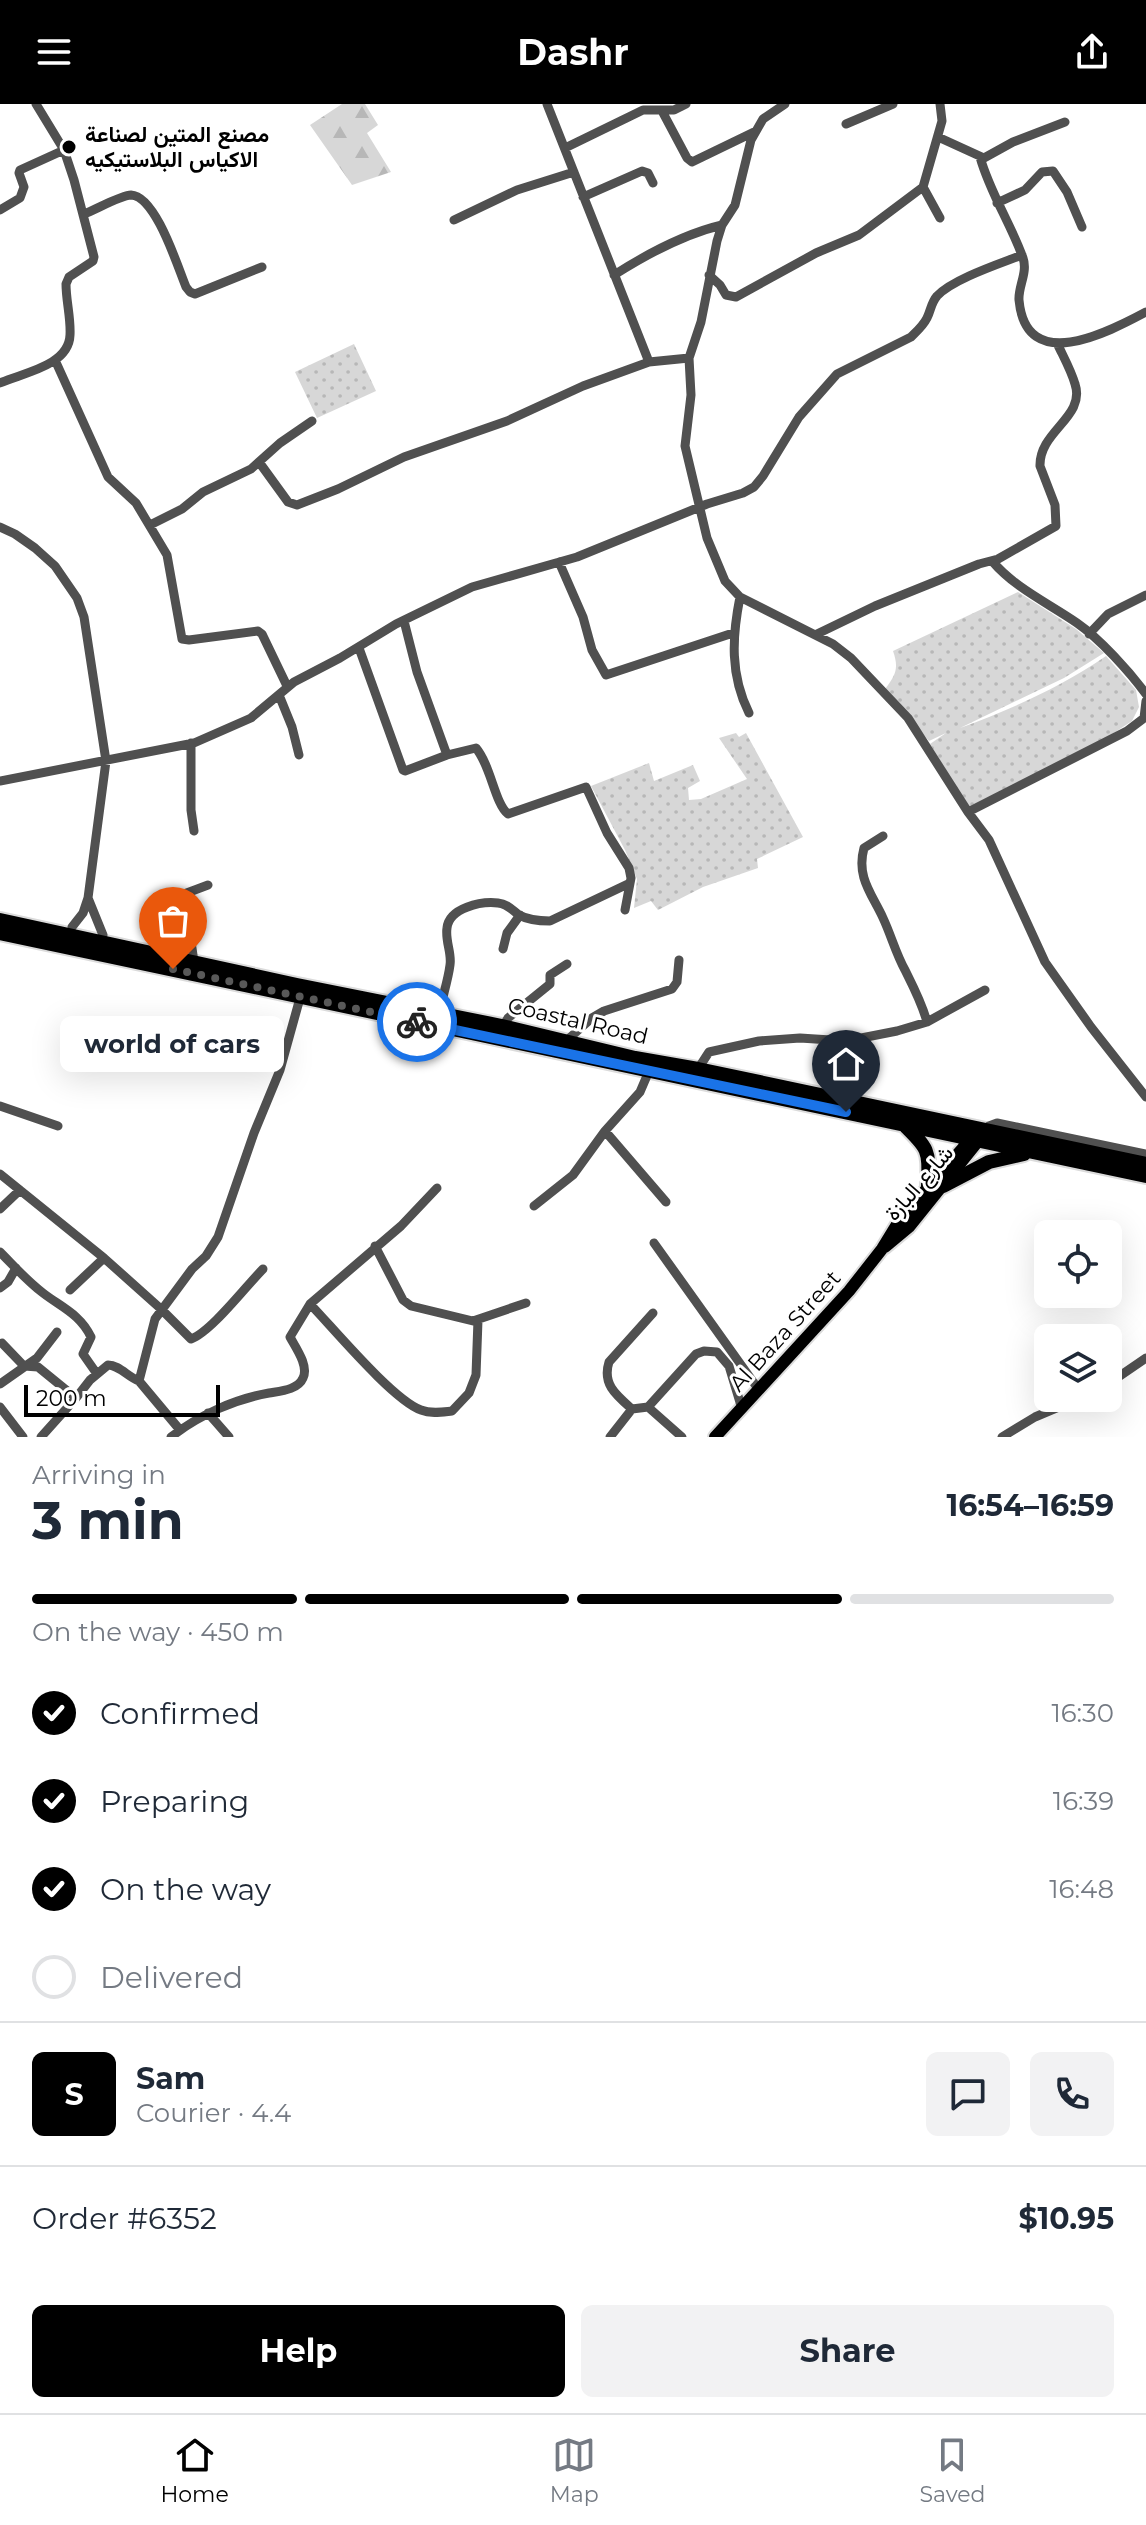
<!DOCTYPE html>
<html lang="en">
<head>
<meta charset="utf-8">
<style>
  body { margin:0; font-family:Montserrat,Vazirmatn,sans-serif; background:#f2f2f3; color:#1f2937; height:100vh; display:flex; flex-direction:column; font-size:30px; white-space:nowrap }
  * { box-sizing:border-box; margin:0 }
  p { font-size:26px; color:#747a83 }
  .icon { flex:none; width:44px; height:44px; fill:none; stroke:currentColor; stroke-width:2; stroke-linecap:round; stroke-linejoin:round }
  .map { position:relative; height:1333px; overflow:hidden }
  .side { display:flex; flex-direction:column; background:#fff; flex:1 }
  .side>* { flex:none }
  .controls { position:absolute; left:1034px; top:1116px; display:grid; gap:16px }
  .controls a { display:grid; place-items:center; width:88px; height:88px; border-radius:12px; background:#fff; box-shadow:0 8px 32px #0002; font-size:40px }
  .scale { position:absolute; left:24px; bottom:20px; width:196px; box-sizing:border-box; padding-left:8px; border:4px solid #000; border-top:0; font-size:22px; line-height:28px; white-space:nowrap; color:#000; -webkit-text-stroke:6px #fff; paint-order:stroke }
  .pin { position:absolute; display:grid; place-items:center; width:68px; height:68px; color:#fff; margin:-82px -34px; border-radius:50% 50% 50% 0; rotate:-45deg; box-shadow:0 0 8px #0007 }
  .pin .icon { rotate:45deg }
  .courier { position:absolute; display:grid; place-items:center; width:80px; height:80px; margin:-40px; border:6px solid #1a73e8; border-radius:50%; background:#fff; color:#222; box-shadow:0 2px 10px #0007 }
  .bubble { position:absolute; height:56px; border-radius:12px; background:#fff; box-shadow:0 8px 32px #0002; font-size:26px; font-weight:700; line-height:56px; text-align:center }
  .headline em { font-style:normal; font-weight:700 }
  .headline div { display:flex; flex-direction:column-reverse }
  .headline { display:flex; align-items:center; justify-content:space-between; height:136px; padding:0 32px }
  h1 { font-size:52px; font-weight:700; line-height:60px }
  .bar { display:grid; grid-template-columns:repeat(4,1fr); gap:12px 8px; align-content:center; height:96px; padding:0 32px }
  .bar i { height:10px; border-radius:6px; background:#e0e1e3 }
  .bar .current { background:#000 }
  .bar p { grid-column:span 4 }
  .line { display:flex; align-items:center; gap:20px; padding:0 32px; border-top:2px solid #e0e1e3 }
  .line div { flex:1 }
  .round { display:grid; place-items:center; flex:none; width:84px; height:84px; border-radius:12px; background:#f2f2f3 }
  ol { padding:0 32px; list-style:none }
  li { display:flex; align-items:center; gap:24px; height:88px }
  li p { margin-inline-start:auto }
  li .icon { padding:8px; border-radius:50%; background:#000; color:#fff; stroke-width:4 }
  li:last-child { color:#747a83 }
  li i { width:44px; height:44px; border:4px solid #e0e1e3; border-radius:50% }
  .primary-button { display:flex; gap:16px; margin-top:auto; padding:16px 32px }
  .primary-button a { flex:1; height:92px; border-radius:12px; background:#000; color:#fff; font-size:32px; font-weight:700; line-height:92px; text-align:center }
  .primary-button a+a { background:#f2f2f3; color:#1f2937 }
  header { display:flex; justify-content:space-between; align-items:center; height:104px; padding:0 32px; background:#000; color:#fff; font-size:36px; font-weight:700 }
  .dock { display:flex; justify-content:space-around; align-items:center; height:112px; border-top:2px solid #e0e1e3; background:#fff; font-size:22px; color:#747a83 }
  .dock a { display:grid; justify-items:center; gap:4px }
  .dock .current { color:#000 }
  .map>svg:first-child { display:block }
</style>
</head>
<body>
<header><svg class="icon" aria-label="menu" viewBox="0 0 24 24"><path d="M4 6h16M4 12h16M4 18h16"/></svg>Dashr<svg class="icon" aria-label="share" viewBox="0 0 24 24"><path d="M12 15V3M7 8l5-5 5 5M5 13v7h14v-7"/></svg></header>
<div class="map">
<svg width="1146" height="1333" viewBox="0 0 1146 1333">
  <defs>
    <pattern id="grass-dots" width="8" height="8" patternUnits="userSpaceOnUse" patternTransform="scale(2)"><rect width="8" height="8" fill="#d7d7d7"/><path d="M2 2h.1M6 6h.1" fill="none" stroke="#b7b7b7" stroke-width="1.8" stroke-linecap="round"/></pattern>
    <pattern id="forest-firs" width="22" height="20" patternUnits="userSpaceOnUse" patternTransform="scale(2)"><rect width="22" height="20" fill="#d7d7d7"/><path d="M5 1l3.5 6h-7zM16 11l3.5 6h-7z" fill="#b7b7b7"/></pattern>
  </defs>
  <rect width="100%" height="100%" fill="#fff"/>
  <path fill="url(#grass-dots)" d="M354,240L376,287L317,314L295,268Z
    M1018,488L1076,525L1104,549L1064,574L960,624C1014,604 1059,584 1106,552L1136,586L1139,603L1132,617L1097,640L968,703L930,640L946,629L929,637L885,585C896,571 899,564 893,547Z
    M736,629L739,633L746,629L803,733L757,755L758,764L703,783L658,806L651,797L634,804L637,775L625,746L591,682L649,659L654,677L693,661L700,677L688,684L689,696L701,695L747,675L719,634Z"/>
  <path fill="url(#forest-firs)" d="M342,0H365L378,21L367,29L391,68L352,81L310,21Z"/>
  <g fill="none" stroke-linecap="round" stroke-linejoin="round">
    <defs>
      <path id="major" d="M885,1143L909,1123L983,1031
        M715,1333L849,1187L882,1145L901,1114L963,1044L972,1027"/>
      <path id="highway" d="M0,816L297,881L502,922L635,954L698,965L1146,1060
        M0,829L1146,1072
        M903,1020C930,1046 929,1046 928,1082
        M943,1082L989,1058L1024,1050"/>
    </defs>
    <use href="#major" stroke="#dbdbdb" stroke-width="16"/>
    <use href="#highway" stroke="#dbdbdb" stroke-width="18"/>
    <path stroke="#505050" stroke-width="9" d="M547,0L649,258L689,254L691,291L685,342L707,434L725,477L740,493L833,540L851,554L908,614L968,708L989,736L1045,858L1091,923L1146,993
      M662,7L687,54L692,58L754,28
      M846,20L893,0
      M938,33L984,54L1013,38L1065,18
      M565,44L643,6H674L686,0
      M980,53C990,89 1011,120 1023,154C1028,168 1018,183 1019,196C1026,271 1107,229 1146,208
      M583,93L642,67L648,69L653,79
      M997,99L1025,86L1042,68L1053,67L1067,88L1082,123
      M0,106L20,94L24,83L19,69L20,66L64,46
      M84,110C95,106 121,91 131,91C156,92 178,164 186,183L190,188L195,190L262,163
      M940,114L923,83L942,17L940,0
      M454,116L517,86L574,68
      M614,171C647,150 684,130 722,121
      M709,171L720,181L726,191L736,193L816,149L859,131L923,83
      M689,254L701,218L717,137L722,121L735,101L751,36L763,15L785,0
      M55,256L108,373L136,399L167,451L182,535L189,536L258,527L262,530L287,582
      M0,279C22,269 69,262 70,231C71,214 66,197 66,180L69,173L93,157L94,153L74,76L64,46L36,0
      M259,358L288,398L297,401L338,385L404,353L507,317L583,282L649,258
      M150,421L182,405L203,388L251,365L280,339L312,317
      M0,423L15,430L35,444L55,462L77,494L84,513L106,657L88,794L83,809L72,823
      M992,457C1015,484 1048,499 1077,519C1100,535 1129,567 1146,590
      M559,458L583,513L592,546L606,571L733,529
      M740,493C732,533 730,571 749,609
      M404,517L417,568L447,651
      M817,530L875,502L979,460L998,455L1056,422L1055,401L1040,362C1039,327 1086,313 1075,280C1071,266 1063,252 1057,239
      M1089,530L1108,510L1146,491
      M359,544L403,666L405,667L447,651L476,644C491,662 495,700 508,710L586,683L607,729L629,764L631,774L625,806
      M279,591L292,623L299,651
      M191,639V706L194,727
      M0,677L194,639L251,614L294,578L340,554L396,520L472,483L577,453L707,400L743,389L754,383L763,372L799,313L837,270L911,233C917,227 923,222 927,214C931,206 931,199 937,192C953,175 999,160 1022,151
      M968,708L1127,627L1144,614L1146,597
      M883,732L864,744C856,773 872,790 883,814C891,831 896,850 905,866C914,884 922,899 927,918
      M88,794L103,831
      M503,845L507,829L520,811
      M194,858L184,790L208,781
      M439,910C442,894 448,877 450,861C452,849 445,837 447,824C449,804 481,797 498,799C508,800 512,806 519,811C528,816 540,817 550,817L630,779
      M501,926L508,914L550,880V871L567,860
      M566,937L592,914L604,907L672,885L677,878L679,856
      M698,965L709,948L759,937L800,934L846,937L897,927L927,918L985,886
      M0,1002L58,1022
      M986,1026L989,1022L997,1019L1146,1050
      M605,1027L666,1098
      M0,1070L104,1154L161,1205L191,1235C211,1228 246,1182 263,1165
      M534,1102L573,1071L605,1027L640,988L649,967
      M0,1105L20,1086
      M654,1139L759,1286
      M375,1142L403,1196L411,1202L473,1217L526,1199
      M0,1148C14,1162 27,1177 43,1189C61,1203 80,1210 91,1233L83,1250L97,1270
      M0,1184L8,1178L16,1164
      M70,1186L104,1154
      M310,1200C334,1225 393,1296 421,1306C431,1310 442,1308 452,1307L469,1289L476,1271L478,1216
      M653,1209L609,1258C602,1280 616,1291 632,1305L648,1303L682,1333
      M2,1239L24,1262L38,1263L76,1294L90,1276L108,1261C119,1261 128,1273 139,1277
      M0,1280L37,1254L57,1228
      M1108,1280L1146,1254
      M0,1303L23,1333
      M648,1303L696,1250L704,1247L717,1248L729,1262L742,1305
      M208,1309L229,1333
      M180,1326L139,1277L155,1215L192,1165L206,1152L218,1133L254,1029L280,966L300,894
      M41,1333L76,1294
      M171,1333C199,1311 235,1295 269,1289C280,1287 298,1286 303,1274C309,1262 296,1244 290,1233L310,1200L401,1122L437,1084
      M610,1333L632,1305
      M1002,1333L1035,1313L1080,1294"/>
    <use href="#major" stroke="#000" stroke-width="12"/>
    <use href="#highway" stroke="#000" stroke-width="14"/>
  </g>
  <g fill="none" stroke-linecap="round" stroke-linejoin="round">
    <path stroke="#595959" stroke-width="8" stroke-dasharray="0 14.4" d="M173,865L417,918"/>
    <path stroke="#1a73e8" stroke-width="10" d="M417,918L846,1008"/>
  </g>
  <circle fill="#000" stroke="#fff" stroke-width="3" cx="69" cy="43" r="8"/>
  <g text-anchor="middle" dominant-baseline="central" stroke-width="6" stroke-linejoin="round" paint-order="stroke">
    <g font-size="22" font-weight="bold" fill="#000" stroke="#fff" text-anchor="start">
      <text x="85" y="30">مصنع المتين لصناعة<tspan x="85" dy="25">الاكياس البلاستيكيه</tspan></text>
    </g>
    <g font-size="22" fill="#000" stroke="#fff">
      <text transform="translate(578 917) rotate(13)">Coastal Road</text>
      <text transform="translate(919 1079) rotate(-49)">شارع البازة</text>
      <text transform="translate(785 1227) rotate(-48)">Al Baza Street</text>
    </g>
  </g>
</svg>
<div class="controls">
<a><svg class="icon" aria-label="locate" viewBox="0 0 24 24"><circle cx="12" cy="12" r="6"/><path d="M12 2v4M12 18v4M2 12h4M18 12h4"/></svg></a>
<a><svg class="icon" aria-label="layers" viewBox="0 0 24 24"><path d="M12 4l9 5-9 5-9-5zM3 14l9 5 9-5"/></svg></a>
</div>
<div class="scale">200 m</div>
<div class="pin" style="left:173px;top:865px;background:#ea580c"><svg class="icon" aria-label="bag" viewBox="0 0 24 24"><path d="M5 8h14l-1 12H6zM9 8a3 3 0 0 1 6 0"/></svg></div>
<div class="pin" style="left:846px;top:1008px;background:#1f2937"><svg class="icon" aria-label="home" viewBox="0 0 24 24"><path d="M3 11l9-7 9 7M6 9v11h12V9"/></svg></div>
<div class="courier" style="left:417px;top:918px"><svg class="icon" aria-label="bike" viewBox="0 0 24 24"><circle cx="6" cy="16" r="4"/><circle cx="18" cy="16" r="4"/><path d="M6 16l4-8h5l3 8M10 8l3 8H6M13 5h3"/></svg></div>
<div class="bubble" style="left:60px;top:912px;width:224px">world of cars</div>
</div>
<section class="side">
<div class="headline"><div><h1>3 min</h1><p>Arriving in</p></div><em>16:54–16:59</em></div>
<div class="bar"><i class="current"></i><i class="current"></i><i class="current"></i><i></i><p>On the way · 450 m</p></div>
<ol>
<li><svg class="icon" aria-label="check" viewBox="0 0 24 24"><path d="M5 12l5 5 9-10"/></svg>Confirmed<p>16:30</p></li>
<li><svg class="icon" aria-label="check" viewBox="0 0 24 24"><path d="M5 12l5 5 9-10"/></svg>Preparing<p>16:39</p></li>
<li><svg class="icon" aria-label="check" viewBox="0 0 24 24"><path d="M5 12l5 5 9-10"/></svg>On the way<p>16:48</p></li>
<li><i></i>Delivered</li>
</ol>
<div class="line" style="height:144px"><b class="round" style="background:#000;color:#fff">S</b><div><b>Sam</b><p>Courier · 4.4</p></div><a class="round"><svg class="icon" aria-label="chat" viewBox="0 0 24 24"><path d="M4 5h16v11H9l-5 4z"/></svg></a><a class="round"><svg class="icon" aria-label="phone" viewBox="0 0 24 24"><path d="M5 4h4l2 5-3 2q2 4 5 5l2-3 5 2v4C11 20 4 13 5 4z"/></svg></a></div>
<div class="line" style="height:104px"><div>Order #6352</div><b>$10.95</b></div>
<div class="primary-button"><a>Help</a><a>Share</a></div>
</section>
<nav class="dock">
<a class="current"><svg class="icon" aria-label="home" viewBox="0 0 24 24"><path d="M3 11l9-7 9 7M6 9v11h12V9"/></svg>Home</a>
<a><svg class="icon" aria-label="map" viewBox="0 0 24 24"><path d="M3 6l6-2 6 2 6-2v14l-6 2-6-2-6 2zM9 4v14M15 6v14"/></svg>Map</a>
<a><svg class="icon" aria-label="saved" viewBox="0 0 24 24"><path d="M7 4h10v16l-5-4-5 4z"/></svg>Saved</a>
</nav>
</body>
</html>
